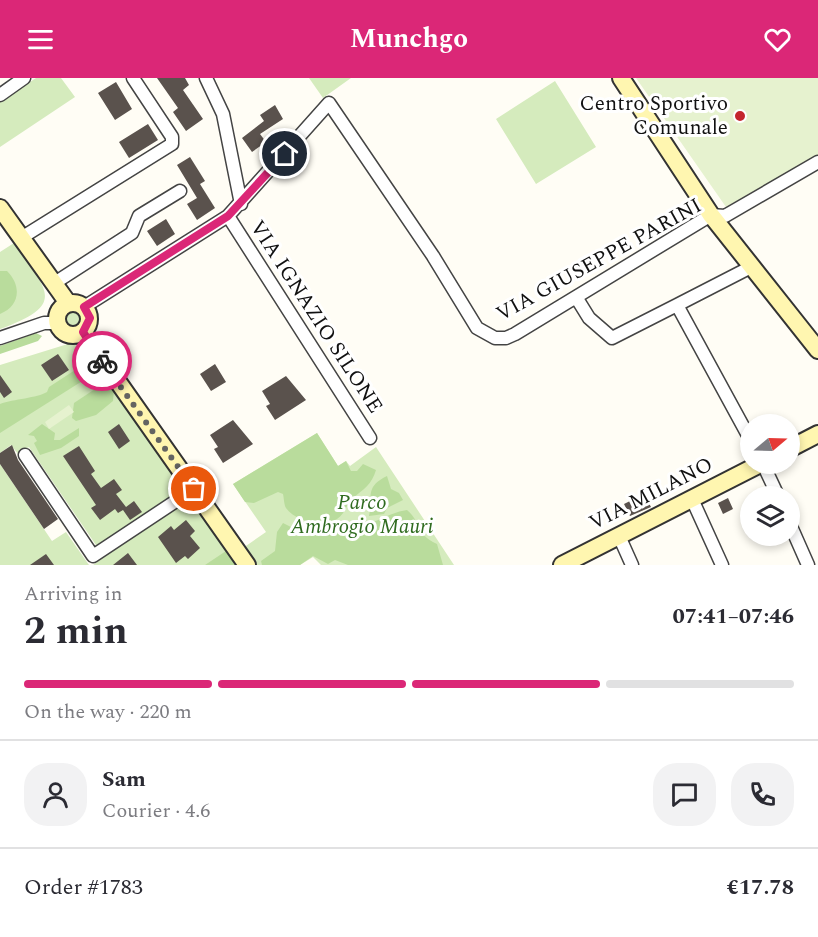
<!DOCTYPE html>
<html lang="en">
<head>
<meta charset="utf-8">
<style>
  body { margin:0; font-family:Spectral,serif; background:#f2f2f3; color:#2b2b33; height:100vh; display:flex; flex-direction:column; font-size:22px; white-space:nowrap }
  * { box-sizing:border-box; margin:0 }
  p { font-size:20px; color:#7c7c81 }
  .icon { flex:none; width:33px; height:33px; fill:none; stroke:currentColor; stroke-width:2; stroke-linecap:round; stroke-linejoin:round }
  .map { position:relative; height:487px; overflow:hidden }
  .drawer { display:flex; flex-direction:column; background:#fff; flex:1 }
  .drawer>* { flex:none }
  .needle { width:39px; rotate:71deg }
  .tools { position:absolute; left:740px; top:336px; display:grid; gap:12px }
  .tools a { display:grid; place-items:center; width:60px; height:60px; border-radius:50%; background:#fff; box-shadow:0 3px 9px #0003; font-size:30px }
  .pin { position:absolute; display:grid; place-items:center; width:51px; height:51px; color:#fff; margin:-26px; border:3px solid #fff; border-radius:50%; box-shadow:0 2px 6px #0007 }
  .courier { position:absolute; display:grid; place-items:center; width:60px; height:60px; margin:-30px; border:4px solid #db2777; border-radius:50%; background:#fff; color:#222; box-shadow:0 2px 8px #0007 }
  .headline em { font-style:normal; font-weight:700 }
  .headline div { display:flex; flex-direction:column-reverse }
  .headline { display:flex; align-items:center; justify-content:space-between; height:102px; padding:0 24px }
  h1 { font-size:39px; font-weight:700; line-height:45px }
  .bar { display:grid; grid-template-columns:repeat(4,1fr); gap:9px 6px; align-content:center; height:72px; padding:0 24px }
  .bar i { height:8px; border-radius:4px; background:#e1e1e2 }
  .bar .current { background:#db2777 }
  .bar p { grid-column:span 4 }
  .line { display:flex; align-items:center; gap:15px; padding:0 24px; border-top:2px solid #e1e1e2 }
  .line div { flex:1 }
  .round { display:grid; place-items:center; flex:none; width:63px; height:63px; border-radius:24px; background:#f2f2f3 }
  header { display:flex; justify-content:space-between; align-items:center; height:78px; padding:0 24px; background:#db2777; color:#fff; font-size:27px; font-weight:700 }
  .map>svg:first-child { display:block }
</style>
</head>
<body>
<header><svg class="icon" aria-label="menu" viewBox="0 0 24 24"><path d="M4 6h16M4 12h16M4 18h16"/></svg>Munchgo<svg class="icon" aria-label="heart" viewBox="0 0 24 24"><path d="M12 20l-8-8c-3-5 5-10 8-4 3-6 11-1 8 4z"/></svg></header>
<div class="map">
<svg width="818" height="487" viewBox="0 0 818 487">
  <rect width="100%" height="100%" fill="#fffdf5"/>
  <path fill="#d5ebbd" d="M36,0H61L75,19L0,69V24Z
    M309,0H351L323,20Z
    M555,3L596,69L536,106L496,41Z
    M14,165C47,213 68,226 0,251V174Z
    M61 241a12 12 0 1 1 24 0a12 12 0 1 1-24 0Z
    M71,265L87,273L184,410L98,470L29,369L18,376L11,367L0,375V287Z
    M317,355L338,388L346,383L350,388L376,369L454,487H321L313,479L300,487H255L243,470L266,454L233,406Z
    M0,386L52,463L66,454L89,487H0Z
    M189,419L236,487H93Z"/>
  <path fill="#b9dc9c" d="M0,193H7C22,208 20,228 0,236Z
    M36,255L42,258L38,263L0,276V268Z
    M92,281L97,288L95,295L0,355V326C14,321 37,320 47,314L49,309Z
    M101,307L114,312L113,323L96,337L76,343L72,340L74,325Z
    M42,346L55,355L54,362H60L79,350V358L61,370L40,377L34,365L37,363L34,358L28,357Z
    M317,355L338,388L346,383L351,393H357L363,386L376,392C372,406 364,411 353,420C346,426 346,435 337,441C324,450 295,443 286,430C284,427 284,420 283,416L278,414L254,425L245,424L233,406Z
    M387,398L391,411L399,415L403,422L387,430L384,436L369,438C373,419 364,409 387,398Z
    M407,432C423,446 414,455 437,466L443,487H348L335,482L328,486L313,478L300,487H262L261,483L275,473L277,454L283,445L295,451L328,453L344,442L350,449C372,449 386,435 407,432Z
    M226,473L236,487H205Z"/>
  <path fill="#e6f2cf" d="M636,0H818V77L726,129Z
    M69,327L74,334L49,351L45,344Z"/>
  <path fill="#5a524d" d="M157,0H185L189,7L183,12L203,41L186,53L173,34L178,30Z
    M116,4L132,31L115,42L98,15Z
    M275,27L283,41L260,56L266,64L252,74L242,60L264,43L260,37Z
    M148,46L158,62L129,80L119,64Z
    M190,79L205,103L200,106L215,130L197,142L187,126L197,120L177,87Z
    M166,141L175,156L157,168L147,153Z
    M58,276L69,292L52,303L41,287Z
    M215,286L226,304L211,313L200,296Z
    M0,297L12,314L4,320L0,314Z
    M286,298L306,322L275,342L266,328L270,326L262,313Z
    M233,342L253,366L223,385L214,371L218,369L210,357Z
    M119,346L130,363L119,371L108,354Z
    M12,367L18,382L58,441L44,451L0,386V375Z
    M79,368L95,393L91,396L101,410L114,401L122,412L116,416L126,429L134,423L142,434L130,442L123,432L118,435L115,431L100,442L91,430L96,427L63,378Z
    M644,416L651,429L630,438L624,426Z
    M728,420L733,431L723,436L718,425Z
    M186,442L195,453L190,458L200,470L188,481L185,478L176,485L158,459L171,448L174,452Z
    M128,475L137,487H113Z
    M46,476L54,487H30Z"/>
  <g fill="none" stroke-linecap="round" stroke-linejoin="round">
    <defs>
      <path id="street" d="M206,0L223,36L241,126
        M0,17L24,0
        M228,138L370,360
        M21,160L172,66V59L133,0
        M53,206L132,155L139,138L180,113
        M576,219L589,240L612,260L677,227
        M84,229L228,138L329,25L433,178L477,250L495,260H506L515,256L711,137L725,138L818,84
        M0,260L44,245H57
        M750,361L677,227L751,189
        M25,377L93,478L194,411
        M763,386L778,418
        M692,421L722,487
        M789,444L808,487
        M619,458L632,487"/>
      <path id="secondary" d="M621,0L711,137L818,272
        M0,130L68,225
        M57 241a16 16 0 1 1 32 0a16 16 0 1 1-32 0Z
        M83,254L247,487
        M789,371L818,356
        M562,487L760,386"/>
    </defs>
    <use href="#street" stroke="#444" stroke-width="15"/>
    <use href="#secondary" stroke="#333" stroke-width="20"/>
    <use href="#street" stroke="#fff" stroke-width="12"/>
    <use href="#secondary" stroke="#fff6b0" stroke-width="16"/>
  </g>
  <g fill="none" stroke-linecap="round" stroke-linejoin="round">
    <path stroke="#646461" stroke-width="6" stroke-dasharray="0 10.8" d="M102,283L194,411"/>
    <path stroke="#db2777" stroke-width="8" d="M102,283L83,254L90,240L84,229L228,138L285,76"/>
  </g>
  <circle fill="#c4262e" stroke="#fff" stroke-width="2" cx="740" cy="38" r="6"/>
  <g text-anchor="middle" dominant-baseline="central" stroke-width="6" stroke-linejoin="round" paint-order="stroke">
    <g font-size="21" fill="#111" stroke="#fff" text-anchor="end">
      <text x="728" y="26">Centro Sportivo<tspan x="728" dy="24">Comunale</tspan></text>
    </g>
    <g font-size="21" fill="#111" stroke="#fff">
      <text transform="translate(599 182) rotate(-29)">VIA GIUSEPPE PARINI</text>
      <text transform="translate(316 239) rotate(57)">VIA IGNAZIO SILONE</text>
      <text transform="translate(651 416) rotate(-27)">VIA MILANO</text>
    </g>
    <g font-size="21" font-style="italic" fill="#2f6b1f" stroke="#fff">
      <text x="362" y="425">Parco<tspan x="362" dy="24">Ambrogio Mauri</tspan></text>
    </g>
  </g>
</svg>
<div class="tools">
<a><svg class="needle" viewBox="-14 -14 28 28"><path d="M0-13l5 13h-10z" fill="#e53935"/><path d="M0 13l5-13h-10z" fill="#7c7c81"/></svg></a>
<a><svg class="icon" aria-label="layers" viewBox="0 0 24 24"><path d="M12 4l9 5-9 5-9-5zM3 14l9 5 9-5"/></svg></a>
</div>
<div class="pin" style="left:194px;top:411px;background:#ea580c"><svg class="icon" aria-label="bag" viewBox="0 0 24 24"><path d="M5 8h14l-1 12H6zM9 8a3 3 0 0 1 6 0"/></svg></div>
<div class="pin" style="left:285px;top:76px;background:#1f2937"><svg class="icon" aria-label="home" viewBox="0 0 24 24"><path d="M3 11l9-7 9 7M6 9v11h12V9"/></svg></div>
<div class="courier" style="left:102px;top:283px"><svg class="icon" aria-label="bike" viewBox="0 0 24 24"><circle cx="6" cy="16" r="4"/><circle cx="18" cy="16" r="4"/><path d="M6 16l4-8h5l3 8M10 8l3 8H6M13 5h3"/></svg></div>
</div>
<section class="drawer">
<div class="headline"><div><h1>2 min</h1><p>Arriving in</p></div><em>07:41–07:46</em></div>
<div class="bar"><i class="current"></i><i class="current"></i><i class="current"></i><i></i><p>On the way · 220 m</p></div>
<div class="line" style="height:108px"><a class="round"><svg class="icon" aria-label="person" viewBox="0 0 24 24"><circle cx="12" cy="8" r="4"/><path d="M4 21q1-7 8-7t8 7"/></svg></a><div><b>Sam</b><p>Courier · 4.6</p></div><a class="round"><svg class="icon" aria-label="chat" viewBox="0 0 24 24"><path d="M4 5h16v11H9l-5 4z"/></svg></a><a class="round"><svg class="icon" aria-label="phone" viewBox="0 0 24 24"><path d="M5 4h4l2 5-3 2q2 4 5 5l2-3 5 2v4C11 20 4 13 5 4z"/></svg></a></div>
<div class="line" style="height:78px"><div>Order #1783</div><b>€17.78</b></div>
</section>
</body>
</html>
